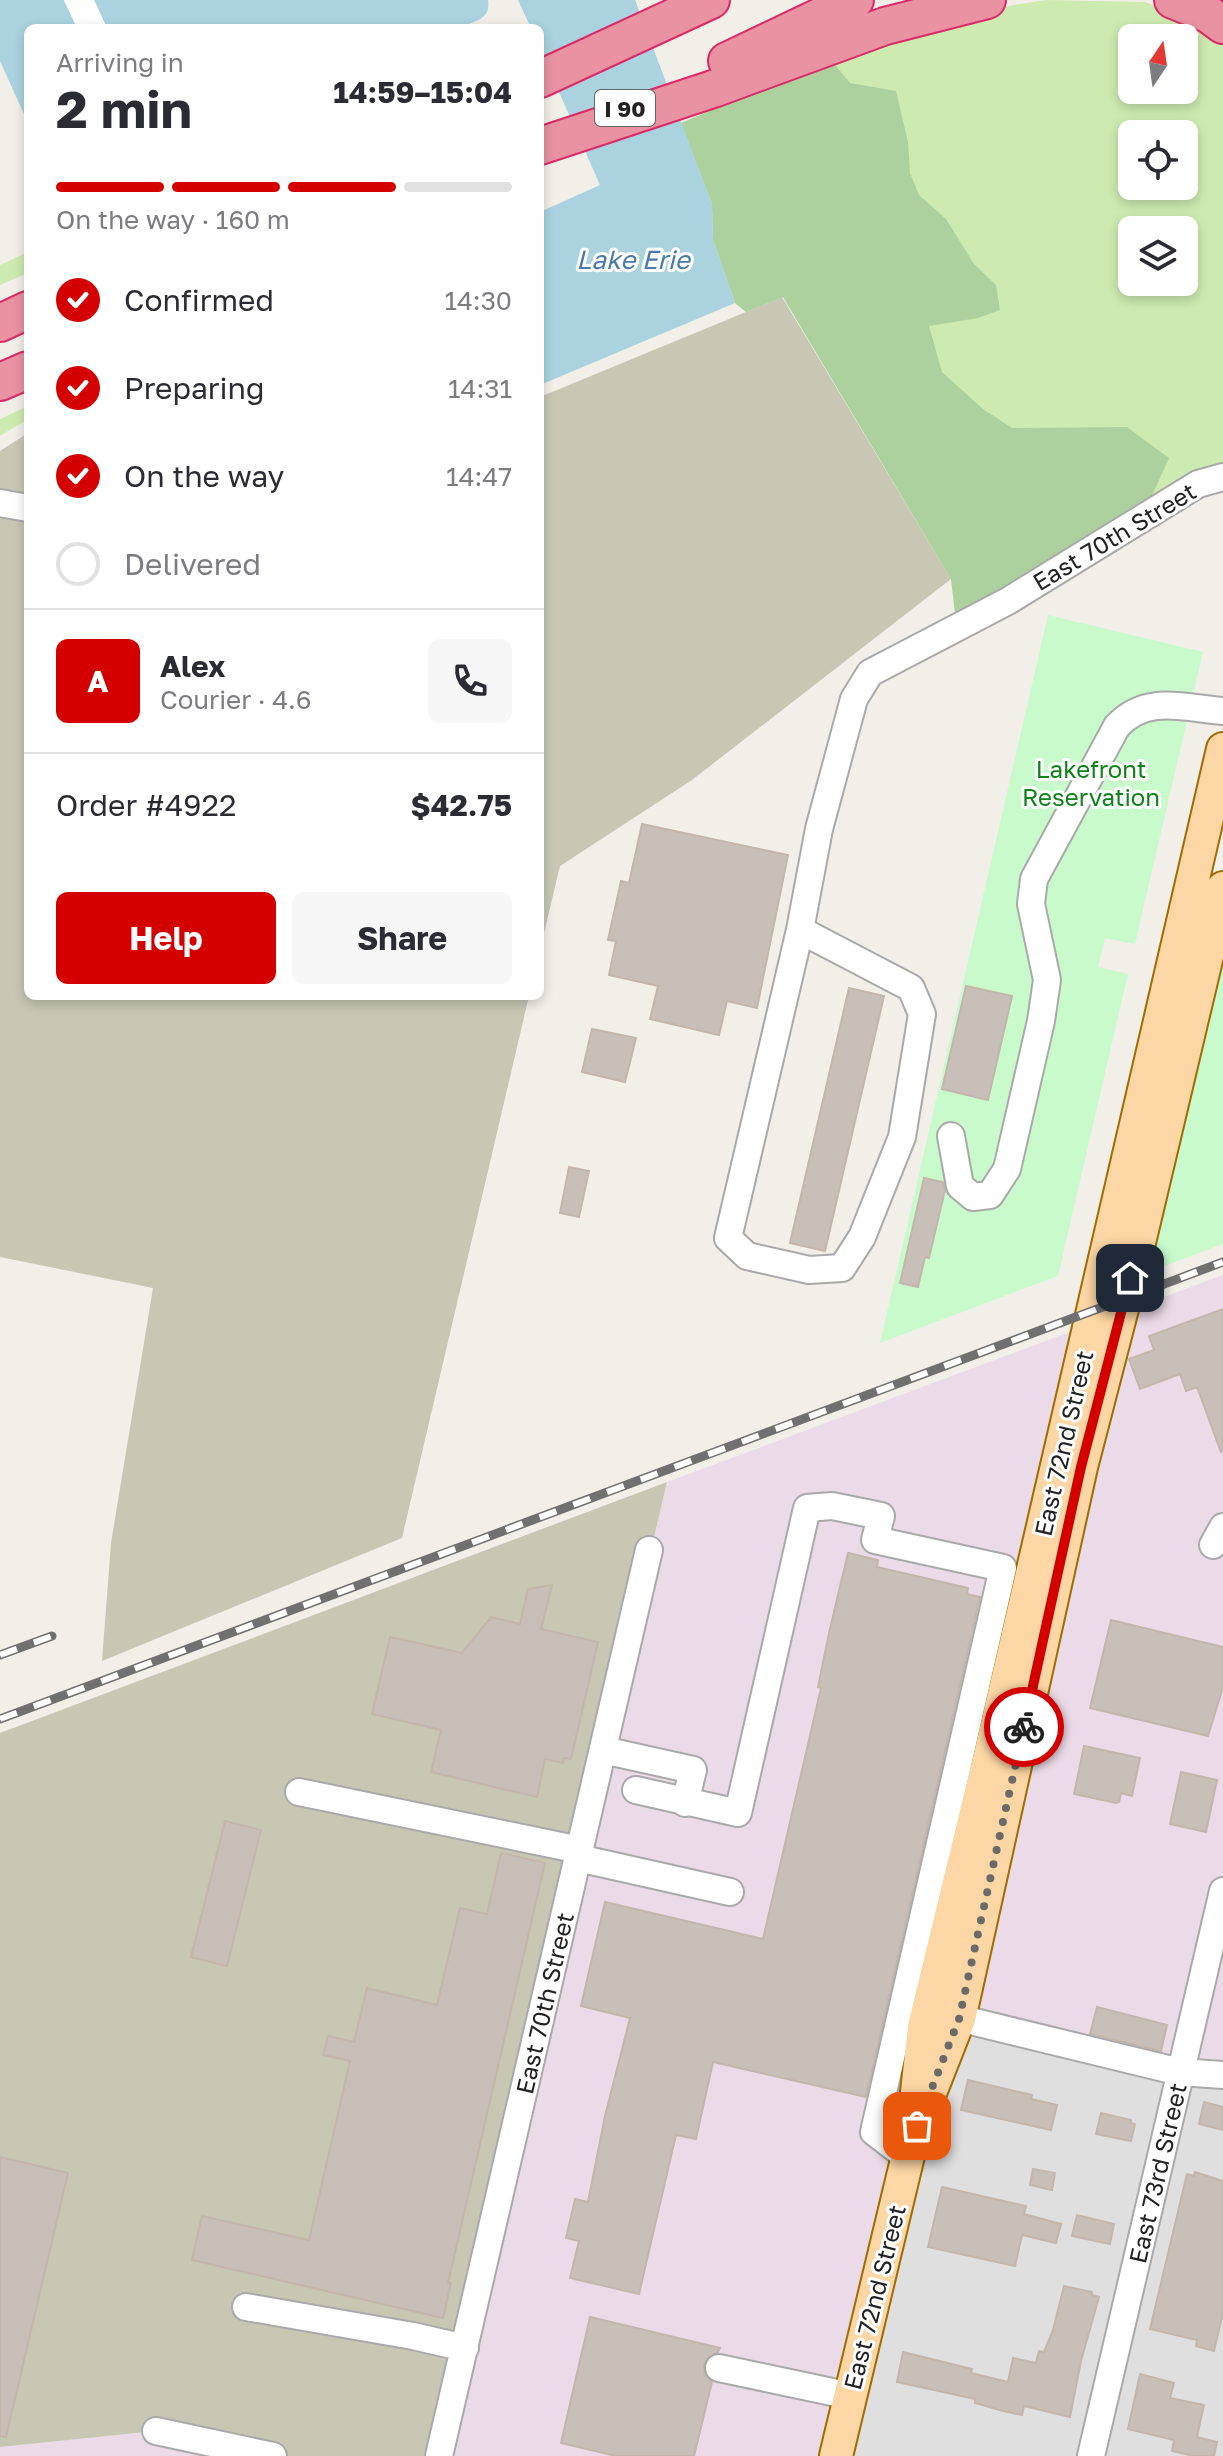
<!DOCTYPE html>
<html lang="en">
<head>
<meta charset="utf-8">
<style>
  body { margin:0; font-family:"Golos Text",sans-serif; background:#f7f7f7; color:#2b2b33; height:100vh; display:flex; flex-direction:column; font-size:30px; white-space:nowrap }
  * { box-sizing:border-box; margin:0 }
  p { font-size:26px; color:#7c7c81 }
  .icon { flex:none; width:44px; height:44px; fill:none; stroke:currentColor; stroke-width:2; stroke-linecap:round; stroke-linejoin:round }
  .map { position:relative; flex:1; overflow:hidden }
  .side { position:absolute; left:24px; top:24px; width:520px; height:976px; display:flex; flex-direction:column; background:#fff; border-radius:12px; box-shadow:0 4px 12px #0003 }
  .side>* { flex:none }
  .needle { width:52px; rotate:13deg }
  .controls { position:absolute; left:1118px; top:24px; display:grid; gap:16px }
  .controls a { display:grid; place-items:center; width:80px; height:80px; border-radius:12px; background:#fff; box-shadow:0 4px 12px #0003; font-size:40px }
  .pin { position:absolute; display:grid; place-items:center; width:68px; height:68px; color:#fff; margin:-34px; border-radius:16px; box-shadow:0 4px 12px #0006 }
  .courier { position:absolute; display:grid; place-items:center; width:80px; height:80px; margin:-40px; border:6px solid #d40000; border-radius:50%; background:#fff; color:#222; box-shadow:0 2px 10px #0007 }
  .summary em { font-style:normal; font-weight:700 }
  .summary div { display:flex; flex-direction:column-reverse }
  .summary { display:flex; align-items:center; justify-content:space-between; height:136px; padding:0 32px }
  h1 { font-size:52px; font-weight:700; line-height:60px }
  .bar { display:grid; grid-template-columns:repeat(4,1fr); gap:12px 8px; align-content:center; height:96px; padding:0 32px }
  .bar i { height:10px; border-radius:6px; background:#e1e1e2 }
  .bar .current { background:#d40000 }
  .bar p { grid-column:span 4 }
  .line { display:flex; align-items:center; gap:20px; padding:0 32px; border-top:2px solid #e1e1e2 }
  .line div { flex:1 }
  .round { display:grid; place-items:center; flex:none; width:84px; height:84px; border-radius:12px; background:#f7f7f7 }
  ol { padding:0 32px; list-style:none }
  li { display:flex; align-items:center; gap:24px; height:88px }
  li p { margin-inline-start:auto }
  li .icon { padding:8px; border-radius:50%; background:#d40000; color:#fff; stroke-width:4 }
  li:last-child { color:#7c7c81 }
  li i { width:44px; height:44px; border:4px solid #e1e1e2; border-radius:50% }
  .primary-button { display:flex; gap:16px; margin-top:auto; padding:16px 32px }
  .primary-button a { flex:1; height:92px; border-radius:12px; background:#d40000; color:#fff; font-size:32px; font-weight:700; line-height:92px; text-align:center }
  .primary-button a+a { background:#f7f7f7; color:#2b2b33 }
  .map>svg:first-child { display:block }
</style>
</head>
<body>
<div class="map">
<svg width="1223" height="2456" viewBox="0 0 1223 2456">
  <rect width="100%" height="100%" fill="#f2efe9"/>
  <path fill="#e0dfdf" d="M928,2011L1223,2075V2456H836Z"/>
  <path fill="#ebdbe8" d="M1223,1275V2075L928,2011L836,2456H439L667,1482Z
    M156,2431L273,2456H0V2447Z"/>
  <path fill="#c7c7b4" d="M782,297L951,579L692,780L560,866L540,950V397Z
    M28,433V996H529L402,1538L102,1661L111,1543L153,1288L0,1257V451Z
    M667,1482L439,2456H273L156,2431L0,2447V1733Z"/>
  <path fill="#cdebb0" fill-rule="evenodd" d="M1047,0L1145,2L1206,25L1223,39V469L1193,472L1077,547L955,613L951,579L783,297L746,312L735,303L713,240L712,204L681,123L852,51L1013,5ZM1132,38H1184V90H1132ZM1132,134H1184V186H1132ZM1132,230H1184V282H1132Z
    M28,252V273L0,285V265Z
    M28,406V419L0,436V419Z"/>
  <path fill="#add19e" d="M831,60L850,83L896,91L908,142L910,173L919,195L946,219L974,264L996,285L1000,310L978,318L929,326L942,372L983,409L1012,428L1127,427L1169,458L1150,500L1077,547L955,613L951,579L783,297L746,312L735,303L713,240L712,204L681,123Z"/>
  <path fill="#c8facc" d="M1048,615L1203,652L1135,944L1105,938L1098,967L1128,974L1058,1276L880,1343Z
    M1223,915V1244L1140,1275Z"/>
  <path fill="#aad3df" d="M0,0H64L77,28H28V123L0,61Z
    M94,0H488C491,20 475,21 459,28H107Z
    M518,0H635L712,204L713,240L735,303L540,385V212L600,185L540,49V28H531Z"/>
  <path fill="#fff" d="M64,0H94L107,28H77Z"/>
  <path fill="#c7bfb8" stroke="#c4b6ab" stroke-width="2" d="M642,824L788,855L757,1008L727,1001L719,1035L650,1019L658,986L609,975L616,941L608,940L621,881L629,883Z
    M966,986L1012,996L988,1100L942,1089Z
    M849,988L884,996L825,1251L790,1243Z
    M592,1029L636,1038L625,1082L582,1072Z
    M569,1167L589,1171L579,1217L560,1213Z
    M924,1178L943,1182L945,1190L929,1258L925,1257L918,1287L900,1283Z
    M1223,1309V1451L1221,1452L1197,1387L1186,1391L1180,1374L1140,1389L1129,1359L1154,1350L1149,1336Z
    M848,1553L878,1560L877,1567L968,1588L967,1594L980,1597L866,2097L713,2062L696,2139L676,2135L639,2294L570,2278L579,2241L566,2238L575,2199L588,2202L605,2116L630,2018L581,2006L605,1902L763,1939L821,1688L818,1687L829,1633Z
    M552,1585L541,1629L598,1642L571,1759L564,1758L563,1763L545,1759L537,1797L431,1772L441,1730L372,1714L390,1637L462,1653L491,1617L520,1624L528,1589Z
    M1111,1620L1223,1647V1687L1208,1736L1090,1708Z
    M1084,1746L1140,1758L1132,1796L1121,1793L1119,1802L1116,1803L1074,1794Z
    M1181,1772L1217,1780L1206,1832L1170,1824Z
    M225,1821L261,1830L227,1966L191,1957Z
    M501,1853L545,1863L448,2283H451L443,2318L192,2260L202,2216L309,2240L350,2061L323,2055L328,2036L354,2042L367,1988L437,2005L460,1908L487,1914Z
    M1097,2007L1167,2025L1161,2051L1090,2034Z
    M968,2080L1032,2095L1031,2099L1057,2105L1051,2130L961,2110Z
    M1204,2102L1223,2107V2130L1199,2124Z
    M1101,2113L1131,2120V2123L1135,2124L1131,2141L1096,2134Z
    M0,2157L68,2173L6,2437L0,2436Z
    M1033,2169L1055,2173L1052,2190L1030,2185Z
    M1195,2172L1223,2181V2313L1214,2351L1196,2346L1197,2340L1150,2329L1187,2174L1194,2176Z
    M942,2187L1026,2206L1024,2214L1061,2224L1056,2243L1022,2235L1015,2266L928,2247Z
    M1077,2215L1114,2224L1110,2244L1072,2236Z
    M1064,2286L1092,2292V2295L1099,2297L1081,2361L1070,2417L1024,2406L1022,2415L1003,2411L975,2403V2399L897,2382L903,2352L972,2369L971,2373L1008,2382L1013,2358L1036,2363L1039,2351L1044,2352L1053,2330Z
    M590,2317L720,2348L718,2352L708,2357L704,2364V2374L712,2382L694,2456H616L561,2443Z
    M1140,2374L1174,2383L1170,2398L1204,2405L1197,2437L1217,2442L1214,2456H1194L1172,2451L1174,2440L1128,2429Z"/>
  <g fill="none" stroke-linecap="round" stroke-linejoin="round">
    <defs>
      <path id="minor" d="M0,503L28,508
        M800,930L911,988L922,1014L902,1137L862,1237L842,1268L809,1270L747,1256L728,1238L800,930L819,829L854,699L870,673L1008,601L1198,484L1223,477
        M951,1136L960,1186L973,1197L990,1195L1007,1169L1041,1021L1047,980L1031,904L1034,879L1117,726C1147,694 1184,708 1223,711
        M1213,1545L1223,1527
        M603,1750L693,1770L685,1803
        M636,1790L738,1813L807,1508L832,1506L881,1516L875,1540L1003,1568L874,2132L908,2158
        M299,1792L580,1850
        M578,1858L730,1892
        M942,2014L1180,2072L1223,2075
        M246,2307L413,2336L465,2348
        M719,2368L851,2396
        M156,2431L273,2456
        M439,2456L649,1550
        M1091,2456L1223,1891"/>
      <path id="major" d="M928,2098L959,2019L1081,1467L1137,1251L1223,888
        M836,2456L912,2139L924,2027L991,1751L1223,749"/>
      <path id="highway" d="M1173,0L1208,14L1223,25
        M727,61L855,0
        M540,79L711,0
        M540,146L713,89L885,26L987,0
        M0,323L28,310
        M0,382L28,370"/>
    </defs>
    <use href="#minor" stroke="#a9a9a9" stroke-width="30"/>
    <use href="#major" stroke="#a06b00" stroke-width="36"/>
    <use href="#highway" stroke="#dc2a67" stroke-width="40"/>
    <use href="#minor" stroke="#fff" stroke-width="26"/>
    <use href="#major" stroke="#fcd6a4" stroke-width="32"/>
    <use href="#highway" stroke="#e892a2" stroke-width="36"/>
    <defs>
      <path id="rail" d="M0,1655L52,1636
        M0,1719L1223,1262"/>
    </defs>
    <use href="#rail" stroke="#707070" stroke-width="9"/>
    <use href="#rail" stroke="#fff" stroke-width="6" stroke-dasharray="18" stroke-linecap="butt"/>
  </g>
  <g fill="none" stroke-linecap="round" stroke-linejoin="round">
    <path stroke="#6b6a68" stroke-width="8" stroke-dasharray="0 14.4" d="M917,2126L959,2019L1024,1727"/>
    <path stroke="#d40000" stroke-width="10" d="M1024,1727L1081,1467L1130,1278"/>
  </g>
  <g text-anchor="middle" dominant-baseline="central" stroke-width="6" stroke-linejoin="round" paint-order="stroke">
    <rect fill="#fff" stroke="#646464" stroke-width="2" x="595" y="90" width="60" height="36" rx="6"/>
    <g font-size="22" font-weight="bold" fill="#222">
      <text x="625" y="108">I 90</text>
    </g>
    <g font-size="24" fill="#222" stroke="#fff">
      <text transform="translate(1114 536) rotate(-31)">East 70th Street</text>
      <text transform="translate(1063 1443) rotate(-77)">East 72nd Street</text>
      <text transform="translate(544 2003) rotate(-77)">East 70th Street</text>
      <text transform="translate(1157 2173) rotate(-77)">East 73rd Street</text>
      <text transform="translate(874 2297) rotate(-76)">East 72nd Street</text>
    </g>
    <g font-size="24" fill="#0c8416" stroke="#fff">
      <text x="1091" y="768">Lakefront<tspan x="1091" dy="28">Reservation</tspan></text>
    </g>
    <g font-size="26" font-style="italic" fill="#4a7aab" stroke="#fff">
      <text x="633" y="259">Lake Erie</text>
    </g>
  </g>
</svg>
<div class="controls">
<a><svg class="needle" viewBox="-14 -14 28 28"><path d="M0-13l5 13h-10z" fill="#e53935"/><path d="M0 13l5-13h-10z" fill="#7c7c81"/></svg></a>
<a><svg class="icon" aria-label="locate" viewBox="0 0 24 24"><circle cx="12" cy="12" r="6"/><path d="M12 2v4M12 18v4M2 12h4M18 12h4"/></svg></a>
<a><svg class="icon" aria-label="layers" viewBox="0 0 24 24"><path d="M12 4l9 5-9 5-9-5zM3 14l9 5 9-5"/></svg></a>
</div>
<div class="pin" style="left:917px;top:2126px;background:#ea580c"><svg class="icon" aria-label="bag" viewBox="0 0 24 24"><path d="M5 8h14l-1 12H6zM9 8a3 3 0 0 1 6 0"/></svg></div>
<div class="pin" style="left:1130px;top:1278px;background:#1f2937"><svg class="icon" aria-label="home" viewBox="0 0 24 24"><path d="M3 11l9-7 9 7M6 9v11h12V9"/></svg></div>
<div class="courier" style="left:1024px;top:1727px"><svg class="icon" aria-label="bike" viewBox="0 0 24 24"><circle cx="6" cy="16" r="4"/><circle cx="18" cy="16" r="4"/><path d="M6 16l4-8h5l3 8M10 8l3 8H6M13 5h3"/></svg></div>
<section class="side">
<div class="summary"><div><h1>2 min</h1><p>Arriving in</p></div><em>14:59–15:04</em></div>
<div class="bar"><i class="current"></i><i class="current"></i><i class="current"></i><i></i><p>On the way · 160 m</p></div>
<ol>
<li><svg class="icon" aria-label="check" viewBox="0 0 24 24"><path d="M5 12l5 5 9-10"/></svg>Confirmed<p>14:30</p></li>
<li><svg class="icon" aria-label="check" viewBox="0 0 24 24"><path d="M5 12l5 5 9-10"/></svg>Preparing<p>14:31</p></li>
<li><svg class="icon" aria-label="check" viewBox="0 0 24 24"><path d="M5 12l5 5 9-10"/></svg>On the way<p>14:47</p></li>
<li><i></i>Delivered</li>
</ol>
<div class="line" style="height:144px"><b class="round" style="background:#d40000;color:#fff">A</b><div><b>Alex</b><p>Courier · 4.6</p></div><a class="round"><svg class="icon" aria-label="phone" viewBox="0 0 24 24"><path d="M5 4h4l2 5-3 2q2 4 5 5l2-3 5 2v4C11 20 4 13 5 4z"/></svg></a></div>
<div class="line" style="height:104px"><div>Order #4922</div><b>$42.75</b></div>
<div class="primary-button"><a>Help</a><a>Share</a></div>
</section>
</div>
</body>
</html>
